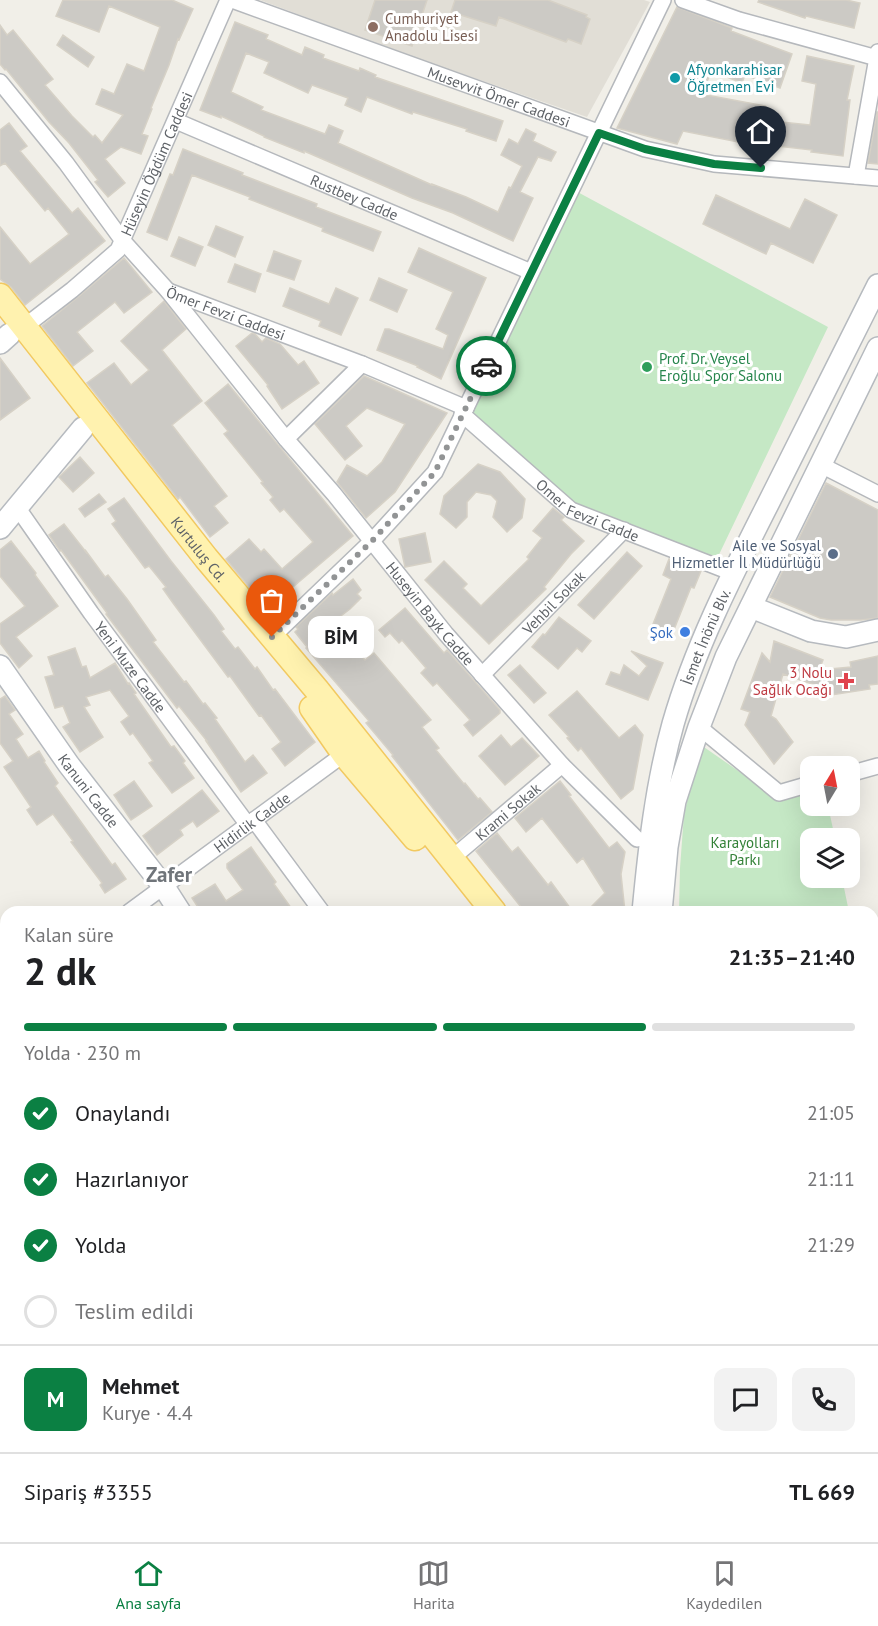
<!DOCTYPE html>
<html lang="tr">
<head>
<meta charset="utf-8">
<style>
  body { margin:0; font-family:"PT Sans",sans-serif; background:#f2f2f2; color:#202124; height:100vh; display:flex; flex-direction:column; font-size:22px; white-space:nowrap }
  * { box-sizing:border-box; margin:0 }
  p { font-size:20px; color:#757577 }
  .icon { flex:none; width:33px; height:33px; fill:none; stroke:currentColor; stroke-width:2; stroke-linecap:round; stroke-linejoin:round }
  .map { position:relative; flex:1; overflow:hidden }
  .side { position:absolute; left:0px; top:906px; width:879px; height:636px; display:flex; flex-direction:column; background:#fff; border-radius:18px 18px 0 0; box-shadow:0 6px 24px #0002 }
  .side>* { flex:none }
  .needle { width:39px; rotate:10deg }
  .fabs { position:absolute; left:800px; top:756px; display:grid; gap:12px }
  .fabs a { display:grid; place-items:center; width:60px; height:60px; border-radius:12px; background:#fff; box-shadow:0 6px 24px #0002; font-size:30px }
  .pin { position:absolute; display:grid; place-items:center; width:51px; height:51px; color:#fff; margin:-62px -26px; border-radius:50% 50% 50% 0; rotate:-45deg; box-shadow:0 0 6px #0007 }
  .pin .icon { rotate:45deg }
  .courier { position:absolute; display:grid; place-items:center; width:60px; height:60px; margin:-30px; border:4px solid #0b8043; border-radius:50%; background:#fff; color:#222; box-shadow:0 2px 8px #0007 }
  .bubble { position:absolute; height:42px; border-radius:12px; background:#fff; box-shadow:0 6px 24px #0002; font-size:20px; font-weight:700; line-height:42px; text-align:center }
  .summary em { font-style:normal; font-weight:700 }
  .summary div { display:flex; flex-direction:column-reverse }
  .summary { display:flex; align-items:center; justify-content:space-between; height:102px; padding:0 24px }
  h1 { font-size:39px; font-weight:700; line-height:45px }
  .bar { display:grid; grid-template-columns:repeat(4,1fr); gap:9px 6px; align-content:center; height:72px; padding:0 24px }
  .bar i { height:8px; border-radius:4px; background:#e0e0e0 }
  .bar .current { background:#0b8043 }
  .bar p { grid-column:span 4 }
  .line { display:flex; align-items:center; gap:15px; padding:0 24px; border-top:2px solid #e0e0e0 }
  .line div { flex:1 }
  .round { display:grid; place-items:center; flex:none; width:63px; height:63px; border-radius:12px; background:#f2f2f2 }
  ol { padding:0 24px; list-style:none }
  li { display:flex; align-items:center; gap:18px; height:66px }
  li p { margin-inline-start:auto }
  li .icon { padding:6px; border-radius:50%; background:#0b8043; color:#fff; stroke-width:4 }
  li:last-child { color:#757577 }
  li i { width:33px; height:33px; border:3px solid #e0e0e0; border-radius:50% }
  .tab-bar { display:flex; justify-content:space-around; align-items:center; height:84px; border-top:2px solid #e0e0e0; background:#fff; font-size:16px; color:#757577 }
  .tab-bar a { display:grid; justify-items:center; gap:3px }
  .tab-bar .current { color:#0b8043 }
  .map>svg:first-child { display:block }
</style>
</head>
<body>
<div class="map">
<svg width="878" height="1542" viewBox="0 0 878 1542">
  <rect width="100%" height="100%" fill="#f1efe8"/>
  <path fill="#e1ded6" d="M260,0H644L650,2L587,117L402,53Z"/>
  <path fill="#c5e8c5" d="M572,189L828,327L714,565L571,510L462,414Z
    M701,745L770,793L810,786V806H828L835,838H810V878H842L849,912H679L680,868L684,814Z"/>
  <path fill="#cccac5" stroke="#d6d1c6" stroke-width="1.5" d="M63,0H172L193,9L179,40L178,39L169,65L151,108L152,109L142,134L148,136L141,154L121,147L105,159L125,183L108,197L95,182L98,180L69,143L49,122L6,69L5,70L0,64V25L7,35L13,30L53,79L45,85L72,116L93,137L95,135L102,143L123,115L96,104L102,89L114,94L127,64L144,71L160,27L109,6L99,32L56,16Z
    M375,0H427L412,46L365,30Z
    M455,0H548L587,15L586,17L590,19L581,44L568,39L566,42L499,17L496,26L451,12Z
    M759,0H846L860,3L854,28L806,16L805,18L758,2Z
    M677,7L732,28L731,31L792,54L780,88L745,75L742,83L712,71L701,94L765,106L762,120L810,125L816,84L802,81L807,56L854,66L847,100H850L843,156L811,152L812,150L759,144L758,146L683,131L677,144L617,128Z
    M235,22L268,35L266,39L302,55L305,47L324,55L323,58L359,71L360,68L376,75L375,77L503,121L496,141L466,131L467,129L413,112L412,114L367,97L361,112L345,105L348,98L312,85L308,93L264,73L269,62L246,53L231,92L263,107L261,110L325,134L329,125L343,131L338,143L432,185V184L466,197L498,212L509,187L511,188L522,166L501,155L509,139L518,144L526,129L536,134L533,141L556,152L551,161L538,157L520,192L533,198L513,241L453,213L412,198L304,151V153L264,137V136L221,116V118L200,110Z
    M63,35L94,57L88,67L57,45Z
    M877,112H878V164L868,163Z
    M9,123L27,146L20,151L72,213L78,208L105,241L25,305L11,287L0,279V227L30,264L69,234L48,208L45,211L5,163L0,166V130Z
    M183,149L243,173L242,175L317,204L316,207L381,232L373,251L322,231L323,228L249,199L250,197L192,175L167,240L147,232L170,174L173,175Z
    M716,195L790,229L805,199L837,215L813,263L771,243L766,254L703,224Z
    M216,226L243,237L235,257L208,245Z
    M179,237L203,247L195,266L171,256Z
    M419,248L486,278L441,379L417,367L418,366L377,350L385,329H389L443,349L448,335L436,329L453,292L408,272Z
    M274,251L301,261L294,280L267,271Z
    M124,258L152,292L124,313L115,302L77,332L93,351L73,366L42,326L78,297Z
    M235,264L261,274L255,292L228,282Z
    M379,278L407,290L397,312L370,300Z
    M290,288L329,304L336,288L358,298L341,335L319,326L321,321L283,306Z
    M164,301L186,329L162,350L202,401L172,425L227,496L214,506L228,523L210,537L180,497L178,499L87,383L114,363L131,385L149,370L121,341Z
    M252,333L255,334L262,342L266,338L280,344L298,365L304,361L319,383L282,409L267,386L268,385L236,346Z
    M0,358L30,398L0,420Z
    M364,376L447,413L395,492L366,518L337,482L347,465L367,476L382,462L405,424L367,408L346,426L362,446L345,460L315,424Z
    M228,384L353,536L267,609L226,559L249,539L261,552L264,549L282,569L313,542L284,509L280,512L270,500L273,497L261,483L263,482L224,434L228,431L205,403Z
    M80,457L94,473L73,492L59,477Z
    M478,464L500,472L525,499L522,518L507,532L493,517L497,501L491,495L476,492L467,502V517L456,528L440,514L444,496Z
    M826,483L878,510V618L861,620H831L820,618L770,597Z
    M99,494L106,502L85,517L79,509Z
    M124,498L171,561L214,615L224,629L221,631L235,649L238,647L255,669L257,667L273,690L275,689L315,742L285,766L272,749L281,742L261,715L259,716L230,676L228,677L173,603L163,589L166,587L149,566L145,568L112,524L116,521L108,509Z
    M553,508L564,517L561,520L584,541L571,554L544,587L546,589L489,644L425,580L444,561L467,584L463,588L481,606L529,559L527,557L542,538L533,531Z
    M64,524L86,552V551L105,577L108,575L127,599L156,640L153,642L184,682L186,681L203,704L205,703L217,718L215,719L245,762L253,755L267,773L241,792L206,741H207L179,706L177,708L106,614L107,613L61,550L60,551L49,535Z
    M425,533L431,562L405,567L399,539Z
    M11,541L36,573L35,575L58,606L16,637L32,656L19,668L0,643V624L25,606L0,576V550Z
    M627,552L642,566L594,619L578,605Z
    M669,559L701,571L694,588L691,587L671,637L651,629L671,579L663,575Z
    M353,579L361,590L357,594L361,598L350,609L316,635L333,654L349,641L365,660L374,653L431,720L422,727L439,748L436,750L464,784L465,783L478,799L480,798L492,812L458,840L392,756L393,755L366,723L369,721L306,648L307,647L295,632L298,629L296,627L332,593L333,595Z
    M405,608L444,653L447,650L500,710V713L473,736L464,725L470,720L437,683L433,686L421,673L426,668L402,640L399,643L390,633L385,637L379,630Z
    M559,617L591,641L582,652L577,648L558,669L532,647L543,634L545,635Z
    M774,641L823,660L819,670L851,667L850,662L878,656V684L869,685L870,689L825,696L824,688L783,674L771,716L776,719L793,742L774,764L745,725L750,712L741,709L762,653L770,662Z
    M75,648L82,667L86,666L90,678L115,663L128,684L129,683L136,693L134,694L171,747L174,746L185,761L183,763L194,778L172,793L149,763L153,761L133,733L130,735L121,722L129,716L110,690L86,697L90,705L84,707L103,737L80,752L63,727L70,723L63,706L55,708L45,677L54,675L48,657Z
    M631,651L663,663L648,700L606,684L611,672L620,675L624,665L639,676L647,666Z
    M520,665L546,693L534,703L508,675Z
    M577,691L619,738L635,725L643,735L633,789L621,799L581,748L578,751L567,738L569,737L549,715Z
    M5,696L15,710L9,714L23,734L16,739L28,758L39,751L45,761L44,762L58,783L55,786L112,865L115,863L126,879L105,893L100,885L102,883L71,842L73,841L53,814L37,825L27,810L31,807L4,767L13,761L0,743V699Z
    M501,735L511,747L522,738L539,756L505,785L479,756Z
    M134,781L152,806L131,820L114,795Z
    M560,781L571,795L569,796L609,848L617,842L625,852L621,874L625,912H598L592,906L605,893L583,858L577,863L542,818L526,832L515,818Z
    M202,790L219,811L197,827L193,821L180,830L183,835L157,855L143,836Z
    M497,833L512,852L518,847L548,885L551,882L573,912H525L476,851Z
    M251,847L276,882L274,884L294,912H201L192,898L215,884L226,901L243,890L227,868V864Z"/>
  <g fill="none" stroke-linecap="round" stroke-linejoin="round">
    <defs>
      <g id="street">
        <path id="s1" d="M232,0L645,149L714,164L878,178"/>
        <path d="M683,0L739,20L877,58"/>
        <path id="s2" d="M0,82L66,163L123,241L168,291L286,439L334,494L446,634L562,765L637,839"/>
        <path id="s3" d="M176,121L531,272"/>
        <path d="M856,176L878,52"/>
        <path id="s4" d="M168,291L362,364L466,408"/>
        <path id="s5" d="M24,327L72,290L118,250L228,0"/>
        <path id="s6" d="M462,414L571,510L733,573"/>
        <path d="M286,439L362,364"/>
        <path d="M821,465L878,494"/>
        <path id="s7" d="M17,507L91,613L248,825"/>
        <path d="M272,637L372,541L435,472L663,0"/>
        <path id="s8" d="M482,675L624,530"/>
        <path d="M699,727L779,793L810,784"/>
        <path d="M849,774L878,766"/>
        <path d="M254,820L322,912"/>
        <path id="s9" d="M451,859L562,765"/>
        <path id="s10" d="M129,912L344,754"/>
        <path d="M314,1536L317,1542"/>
        <path d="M673,1536L676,1542"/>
        <path d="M801,1536L803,1542"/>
      </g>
      <g id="secondary">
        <path d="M0,343L10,334"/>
        <path d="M0,528L83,428"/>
        <path d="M751,607L811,631L846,637L878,630"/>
        <path id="s11" d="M0,666L69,765L164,887L180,912"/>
        <path id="s12" d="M643,912C649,849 656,785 673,724C695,647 732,575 768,504C805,431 841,358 878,285"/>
        <path d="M661,912L667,847L675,801L699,727L726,657L878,348"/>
        <path d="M873,1323L878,1326"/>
        <path d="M0,1416L6,1409"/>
        <path d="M873,1528L878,1526"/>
        <path d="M252,1536L254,1542"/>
        <path d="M570,1536L572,1542"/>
        <path d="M842,1542L855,1536"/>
      </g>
      <g id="primary">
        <path id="s13" d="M0,296L206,558L317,690L494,912"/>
        <path d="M312,708L344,754L415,838"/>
        <path d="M873,1366L878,1373"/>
        <path d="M873,1417L878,1427"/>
      </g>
    </defs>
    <use href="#street" stroke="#b5b8bc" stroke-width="18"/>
    <use href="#secondary" stroke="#b6babf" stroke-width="24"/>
    <use href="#primary" stroke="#f2c960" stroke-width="27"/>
    <use href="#street" stroke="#fff" stroke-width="15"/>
    <use href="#secondary" stroke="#fff" stroke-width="21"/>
    <use href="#primary" stroke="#fff2af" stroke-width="24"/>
  </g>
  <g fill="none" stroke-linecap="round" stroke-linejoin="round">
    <path stroke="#929495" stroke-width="6" stroke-dasharray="0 10.8" d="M272,637L372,541L435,472L486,366"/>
    <path stroke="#0b8043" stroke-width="8" d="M486,366L599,133L645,149L714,164L761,168"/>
  </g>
  <circle fill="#8d6e63" stroke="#fff" stroke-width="2" cx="373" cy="27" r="6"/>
  <circle fill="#0f9aa8" stroke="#fff" stroke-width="2" cx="675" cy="78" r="6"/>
  <circle fill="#2e9e5b" stroke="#fff" stroke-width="2" cx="647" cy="367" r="6"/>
  <circle fill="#5c6f8a" stroke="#fff" stroke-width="2" cx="833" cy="554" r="6"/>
  <circle fill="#3f7fe0" stroke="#fff" stroke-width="2" cx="685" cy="632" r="6"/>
  <path fill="#e0444e" stroke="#fff" stroke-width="2" d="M843 672h6v6h6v6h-6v6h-6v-6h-6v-6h6z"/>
  <g text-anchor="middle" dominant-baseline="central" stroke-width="6" stroke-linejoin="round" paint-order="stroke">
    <g font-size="15" fill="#785e54" stroke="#fff" text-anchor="start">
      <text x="385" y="18">Cumhuriyet<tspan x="385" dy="17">Anadolu Lisesi</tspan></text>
    </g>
    <g font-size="15" fill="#0d838f" stroke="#fff" text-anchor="start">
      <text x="687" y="69">Afyonkarahisar<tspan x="687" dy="17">Öğretmen Evi</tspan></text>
    </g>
    <g font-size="15" fill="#5f6368" stroke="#fff">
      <text stroke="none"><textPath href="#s1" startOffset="284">Musevvit Ömer Caddesi</textPath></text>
      <text stroke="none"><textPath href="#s5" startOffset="216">Hüseyin Öğdüm Caddesi</textPath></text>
      <text stroke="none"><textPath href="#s3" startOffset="194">Rustbey Cadde</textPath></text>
      <text stroke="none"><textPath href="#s4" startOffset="62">Ömer Fevzi Caddesi</textPath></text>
      <text stroke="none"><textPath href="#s6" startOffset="160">Omer Fevzi Cadde</textPath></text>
      <text stroke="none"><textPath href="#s13" startOffset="322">Kurtuluş Cd.</textPath></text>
      <text stroke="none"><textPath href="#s8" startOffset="102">Vehbil Sokak</textPath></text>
      <text stroke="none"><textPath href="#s2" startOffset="684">Huseyin Bayk Cadde</textPath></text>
      <text stroke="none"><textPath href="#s12" startOffset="284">İsmet İnönü Blv.</textPath></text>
      <text stroke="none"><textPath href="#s7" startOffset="196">Yeni Muze Cadde</textPath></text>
      <text stroke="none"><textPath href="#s11" startOffset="153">Kanuni Cadde</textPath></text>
      <text stroke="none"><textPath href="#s9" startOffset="74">Krami Sokak</textPath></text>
      <text stroke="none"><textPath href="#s10" startOffset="152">Hidirlik Cadde</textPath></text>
    </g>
    <g font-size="15" fill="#27864d" stroke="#fff" text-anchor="start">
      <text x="659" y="358">Prof. Dr. Veysel<tspan x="659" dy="17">Eroğlu Spor Salonu</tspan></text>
    </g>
    <g font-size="15" fill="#4e5e75" stroke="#fff" text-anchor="end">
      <text x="821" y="545">Aile ve Sosyal<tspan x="821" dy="17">Hizmetler İl Müdürlüğü</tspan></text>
    </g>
    <g font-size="15" fill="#366cbe" stroke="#fff" text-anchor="end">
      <text x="673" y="632">Şok</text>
    </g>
    <g font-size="15" fill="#be3a42" stroke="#fff" text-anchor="end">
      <text x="832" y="672">3 Nolu<tspan x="832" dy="17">Sağlık Ocağı</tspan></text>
    </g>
    <g font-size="15" fill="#348238" stroke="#fff">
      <text x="745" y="842">Karayolları<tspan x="745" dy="17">Parkı</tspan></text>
    </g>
    <g font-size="21" font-weight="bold" fill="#70757a" stroke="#fff">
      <text x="169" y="874">Zafer</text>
    </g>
  </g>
</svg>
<div class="fabs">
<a><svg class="needle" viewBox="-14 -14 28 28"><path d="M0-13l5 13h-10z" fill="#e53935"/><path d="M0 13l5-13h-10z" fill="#757577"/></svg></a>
<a><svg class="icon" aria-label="layers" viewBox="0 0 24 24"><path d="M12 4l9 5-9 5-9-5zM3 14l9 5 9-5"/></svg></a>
</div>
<div class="pin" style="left:272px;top:637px;background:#ea580c"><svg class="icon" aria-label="bag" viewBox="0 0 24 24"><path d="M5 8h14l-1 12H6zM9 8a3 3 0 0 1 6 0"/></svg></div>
<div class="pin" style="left:761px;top:168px;background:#1f2937"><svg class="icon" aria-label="home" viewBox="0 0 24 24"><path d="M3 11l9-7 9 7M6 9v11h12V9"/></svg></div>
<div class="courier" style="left:486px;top:366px"><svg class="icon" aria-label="car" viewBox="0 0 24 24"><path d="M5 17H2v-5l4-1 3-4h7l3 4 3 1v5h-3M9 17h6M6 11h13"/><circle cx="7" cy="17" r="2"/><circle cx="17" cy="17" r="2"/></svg></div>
<div class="bubble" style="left:308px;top:616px;width:66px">BİM</div>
<section class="side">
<div class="summary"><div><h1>2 dk</h1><p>Kalan süre</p></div><em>21:35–21:40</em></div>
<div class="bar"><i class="current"></i><i class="current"></i><i class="current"></i><i></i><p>Yolda · 230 m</p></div>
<ol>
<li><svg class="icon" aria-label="check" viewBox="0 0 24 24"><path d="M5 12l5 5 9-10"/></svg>Onaylandı<p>21:05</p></li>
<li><svg class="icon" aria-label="check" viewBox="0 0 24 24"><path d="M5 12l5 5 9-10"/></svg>Hazırlanıyor<p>21:11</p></li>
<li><svg class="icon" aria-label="check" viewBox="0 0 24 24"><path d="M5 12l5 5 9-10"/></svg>Yolda<p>21:29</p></li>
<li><i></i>Teslim edildi</li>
</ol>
<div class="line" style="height:108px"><b class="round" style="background:#0b8043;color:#fff">M</b><div><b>Mehmet</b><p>Kurye · 4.4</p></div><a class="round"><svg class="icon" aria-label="chat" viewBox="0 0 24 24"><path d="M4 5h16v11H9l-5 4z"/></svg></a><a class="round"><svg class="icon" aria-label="phone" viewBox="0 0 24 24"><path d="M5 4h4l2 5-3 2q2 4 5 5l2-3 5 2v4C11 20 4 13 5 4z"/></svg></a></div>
<div class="line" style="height:78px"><div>Sipariş #3355</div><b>TL 669</b></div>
</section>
</div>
<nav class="tab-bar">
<a class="current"><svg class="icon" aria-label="home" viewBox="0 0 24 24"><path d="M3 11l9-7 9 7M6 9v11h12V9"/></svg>Ana sayfa</a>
<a><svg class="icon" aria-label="map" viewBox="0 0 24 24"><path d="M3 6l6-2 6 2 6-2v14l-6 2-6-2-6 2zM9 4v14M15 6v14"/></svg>Harita</a>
<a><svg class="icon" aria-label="saved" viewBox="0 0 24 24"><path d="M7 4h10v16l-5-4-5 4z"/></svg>Kaydedilen</a>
</nav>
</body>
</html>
